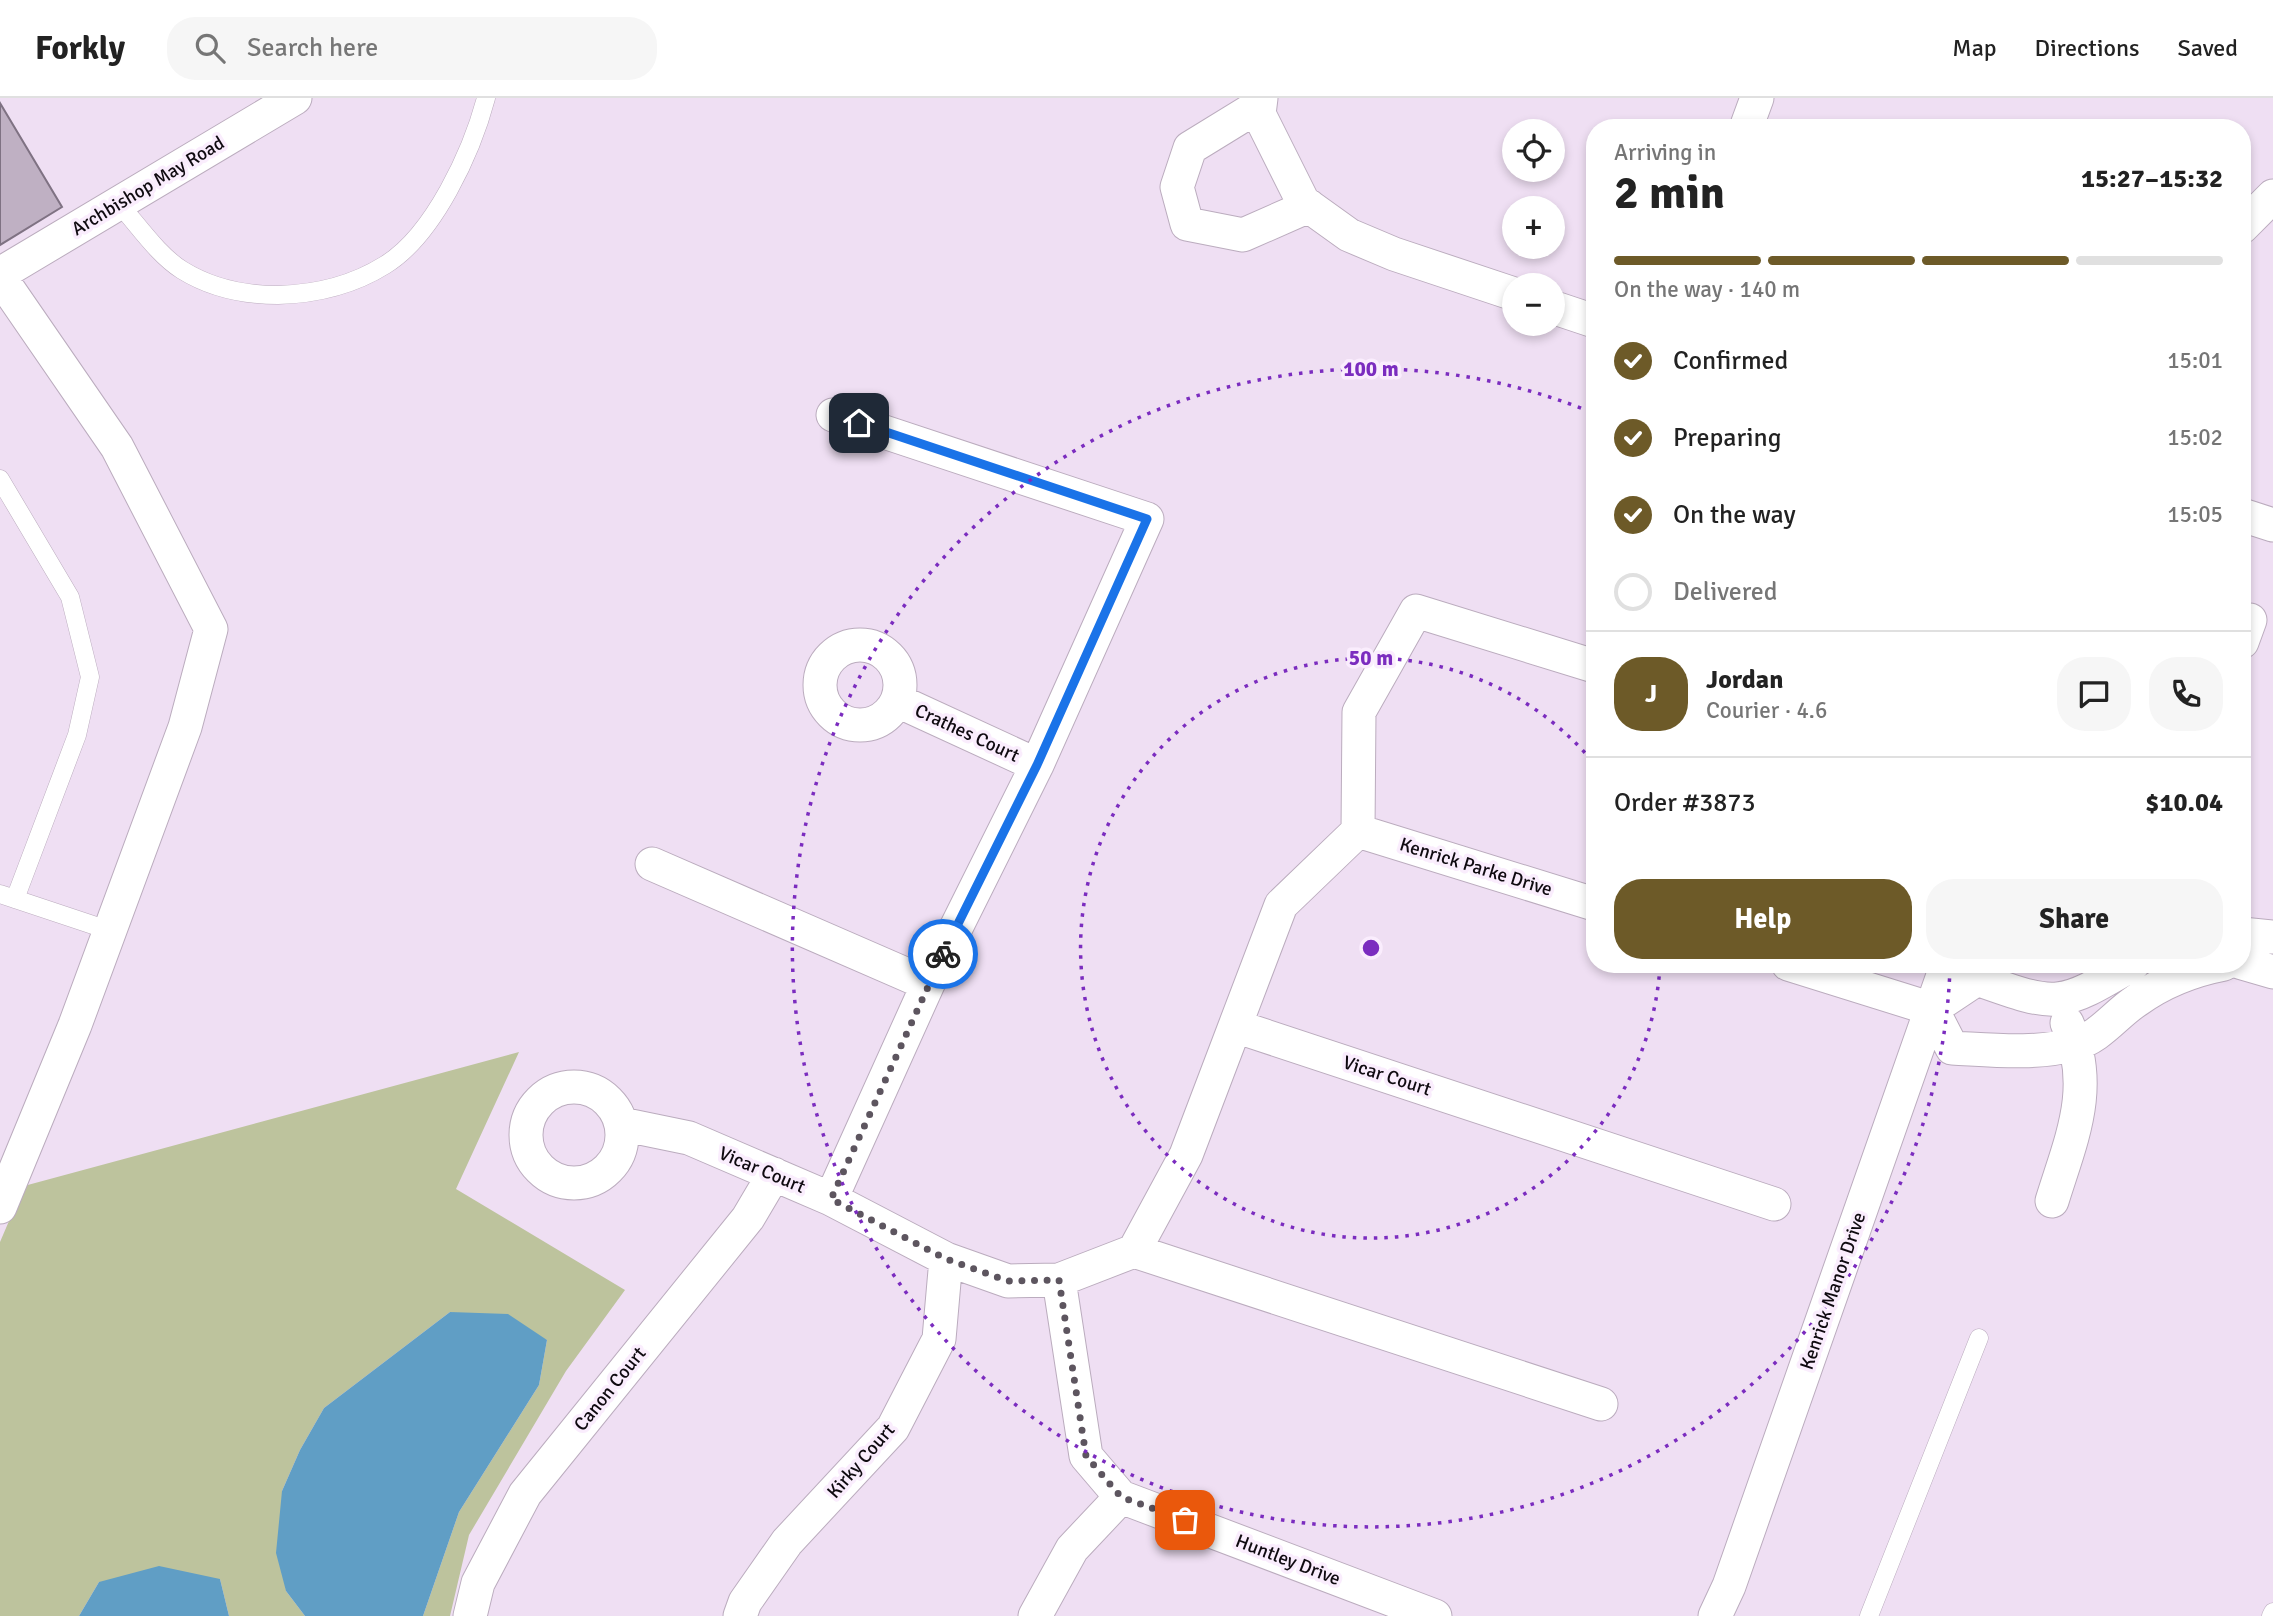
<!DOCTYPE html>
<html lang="en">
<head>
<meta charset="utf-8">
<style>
  body { margin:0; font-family:Signika,sans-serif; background:#f6f6f6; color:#222; height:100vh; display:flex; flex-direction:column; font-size:26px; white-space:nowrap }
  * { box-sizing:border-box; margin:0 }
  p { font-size:23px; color:#767676 }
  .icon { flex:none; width:38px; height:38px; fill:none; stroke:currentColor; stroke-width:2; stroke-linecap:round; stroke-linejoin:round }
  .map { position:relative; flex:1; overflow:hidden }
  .drawer { position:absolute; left:1586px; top:21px; width:665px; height:854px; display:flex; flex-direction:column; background:#fff; border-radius:28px; box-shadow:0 4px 10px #0003 }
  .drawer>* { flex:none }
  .fabs { position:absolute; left:1502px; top:21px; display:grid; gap:14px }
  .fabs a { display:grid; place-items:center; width:63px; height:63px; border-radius:50%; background:#fff; box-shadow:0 4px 10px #0003; font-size:35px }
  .pin { position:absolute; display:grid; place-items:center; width:60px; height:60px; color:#fff; margin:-30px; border-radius:14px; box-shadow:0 4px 10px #0006 }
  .courier { position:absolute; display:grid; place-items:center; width:70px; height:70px; margin:-35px; border:5px solid #1a73e8; border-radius:50%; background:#fff; color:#222; box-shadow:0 2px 9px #0007 }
  .head em { font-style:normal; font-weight:800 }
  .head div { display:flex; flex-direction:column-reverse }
  .head { display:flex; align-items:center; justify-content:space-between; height:119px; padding:0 28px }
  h1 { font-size:46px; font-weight:800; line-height:52px }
  .bar { display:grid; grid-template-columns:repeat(4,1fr); gap:10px 7px; align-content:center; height:84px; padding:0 28px }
  .bar i { height:9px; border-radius:5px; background:#e0e0e0 }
  .bar .on { background:#6d5a28 }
  .bar p { grid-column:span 4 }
  .line { display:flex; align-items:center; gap:18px; padding:0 28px; border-top:2px solid #e0e0e0 }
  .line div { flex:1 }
  .round { display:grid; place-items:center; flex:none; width:74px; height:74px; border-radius:28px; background:#f6f6f6 }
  ol { padding:0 28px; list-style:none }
  li { display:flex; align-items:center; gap:21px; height:77px }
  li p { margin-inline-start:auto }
  li .icon { padding:7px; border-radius:50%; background:#6d5a28; color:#fff; stroke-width:4 }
  li:last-child { color:#767676 }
  li i { width:38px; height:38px; border:4px solid #e0e0e0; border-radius:50% }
  .primary-button { display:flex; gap:14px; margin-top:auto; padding:14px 28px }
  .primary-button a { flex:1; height:80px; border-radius:28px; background:#6d5a28; color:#fff; font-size:28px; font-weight:800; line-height:80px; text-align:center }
  .primary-button a+a { background:#f6f6f6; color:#222 }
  header { display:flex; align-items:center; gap:42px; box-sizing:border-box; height:98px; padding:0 35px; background:#fff; border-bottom:2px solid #e0e0e0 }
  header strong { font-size:33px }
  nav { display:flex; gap:38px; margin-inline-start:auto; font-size:24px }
  .search { width:490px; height:63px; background:#f6f6f6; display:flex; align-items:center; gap:18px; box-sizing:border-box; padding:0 24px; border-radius:28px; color:#767676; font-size:26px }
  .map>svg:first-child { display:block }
</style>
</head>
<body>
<header>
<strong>Forkly</strong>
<div class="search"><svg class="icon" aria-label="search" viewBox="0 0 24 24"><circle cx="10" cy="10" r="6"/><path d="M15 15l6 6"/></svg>Search here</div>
<nav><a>Map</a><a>Directions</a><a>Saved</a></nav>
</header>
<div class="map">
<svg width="2273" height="1518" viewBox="0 0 2273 1518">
  <rect width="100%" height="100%" fill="#efdff3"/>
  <path fill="#bdc39d" d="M519,954L456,1091L625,1192L566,1273L469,1437L450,1518H423L459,1414L539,1287L547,1242L450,1214L324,1310L300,1352L282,1393L286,1493L305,1518H229L220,1481L99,1484L79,1518H0V1144L24,1088Z"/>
  <path fill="#609ec5" d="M450,1214L508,1216L547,1242L539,1287L459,1414L423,1518H305L286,1493L276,1455L282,1393L300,1352L324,1310Z
    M159,1468L220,1481L229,1518H79L99,1484Z"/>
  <path fill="#bfb0c3" stroke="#7f7283" stroke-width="2" d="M0,5L62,109L0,147Z"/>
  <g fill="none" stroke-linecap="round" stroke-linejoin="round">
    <defs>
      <path id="lane" d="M119,106C138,127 158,157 182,172C211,190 244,197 278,197C315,196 353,187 385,167C434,137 472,53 486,0
        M0,381L70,499L90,579L77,637L15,801
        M0,796L108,832
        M1869,1518L1979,1240
        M2271,1518L2273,1514"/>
      <path id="street" d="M1261,0L1259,16L1303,104L1349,137L1394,156L1514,196
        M1260,7L1190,50L1177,89L1187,126L1243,137L1309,108
        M1746,30L1757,0
        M2242,129L2273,98
        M0,176L295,0
        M0,179L117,349L211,531L185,629L75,927L0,1109
        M1552,209L1594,223
        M2242,417L2273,427
        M2242,544L2250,522
        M820 587a40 40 0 1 1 80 0a40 40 0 1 1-80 0Z
        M898,603L1037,667
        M1358,733L1594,806
        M652,766L928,886
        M2242,836L2273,839
        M2242,865L2273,874
        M1788,866L1932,911
        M2133,866C2059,910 2058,910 1977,881L1932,911L1952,950C1992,952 2036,957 2075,946C2099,940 2116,916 2136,903C2162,884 2193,872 2224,866
        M1235,928L1281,807L1358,733L1359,614L1416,513L1594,568
        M526 1037a48 48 0 1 1 96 0a48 48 0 1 1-96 0Z
        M621,1026L689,1040L831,1101L946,1161L1008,1183L1059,1182L1134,1153L1186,1057L1235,928L1774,1106
        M831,1101L928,886L1037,667L1147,421L833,317
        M2052,1103C2071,1041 2096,989 2067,925
        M1134,1153L1601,1306
        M1059,1182L1086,1358L1121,1399L1435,1518
        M470,1518L478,1485L525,1396L748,1120L774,1076
        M740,1518L745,1504L787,1444L893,1330L939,1241L946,1161
        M1035,1518L1072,1451L1121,1399
        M1715,1518L1729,1488L1947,866"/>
    </defs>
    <use href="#lane" stroke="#bbacbe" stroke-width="19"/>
    <use href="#street" stroke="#bbacbe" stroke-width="35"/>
    <use href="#lane" stroke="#fff" stroke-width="18"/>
    <use href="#street" stroke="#fff" stroke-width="33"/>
  </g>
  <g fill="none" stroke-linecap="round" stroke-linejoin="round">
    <path stroke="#5d555f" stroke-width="7" stroke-dasharray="0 12.6" d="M943,856L831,1101L946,1161L1008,1183L1059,1182L1086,1358L1121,1399L1185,1422"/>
    <path stroke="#1a73e8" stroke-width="9" d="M859,325L1147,421L1037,667L943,856"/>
  </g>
  <g fill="none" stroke="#7b2cbf" stroke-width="3.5" stroke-dasharray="3.5 7">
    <path d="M1660 868A290 290 0 1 1 1593 664"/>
    <path d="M1950 870A579 579 0 1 1 1593 315"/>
  </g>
  <g text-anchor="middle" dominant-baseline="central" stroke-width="7" stroke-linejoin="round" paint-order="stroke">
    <g font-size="19" fill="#0f0a10" stroke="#faedfd">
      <text transform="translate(148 88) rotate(-31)">Archbishop May Road</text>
      <text transform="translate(967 635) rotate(25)">Crathes Court</text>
      <text transform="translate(1476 769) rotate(17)">Kenrick Parke Drive</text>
      <text transform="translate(1387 978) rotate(18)">Vicar Court</text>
      <text transform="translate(762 1072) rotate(23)">Vicar Court</text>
      <text transform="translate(1833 1193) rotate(-71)">Kenrick Manor Drive</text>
      <text transform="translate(610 1291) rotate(-51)">Canon Court</text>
      <text transform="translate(861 1363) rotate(-49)">Kirky Court</text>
      <text transform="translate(1288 1462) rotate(21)">Huntley Drive</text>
    </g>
  </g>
  <circle cx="1371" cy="850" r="10" fill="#7b2cbf" stroke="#faedfd" stroke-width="3.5"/>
  <g font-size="21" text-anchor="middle" font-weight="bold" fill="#7b2cbf" stroke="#faedfd" stroke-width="7" stroke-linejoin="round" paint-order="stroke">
    <text x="1371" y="278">100 m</text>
    <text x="1371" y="567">50 m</text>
  </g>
</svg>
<div class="fabs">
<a><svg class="icon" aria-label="locate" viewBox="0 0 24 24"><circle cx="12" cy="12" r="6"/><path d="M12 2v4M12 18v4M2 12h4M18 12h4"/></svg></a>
<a>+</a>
<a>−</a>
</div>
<div class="pin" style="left:1185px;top:1422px;background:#ea580c"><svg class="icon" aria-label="bag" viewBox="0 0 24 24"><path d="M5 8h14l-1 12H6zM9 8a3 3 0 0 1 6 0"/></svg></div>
<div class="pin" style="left:859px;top:325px;background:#1f2937"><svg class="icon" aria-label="home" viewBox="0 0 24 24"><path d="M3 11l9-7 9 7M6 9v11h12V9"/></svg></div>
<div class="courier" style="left:943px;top:856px"><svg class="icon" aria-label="bike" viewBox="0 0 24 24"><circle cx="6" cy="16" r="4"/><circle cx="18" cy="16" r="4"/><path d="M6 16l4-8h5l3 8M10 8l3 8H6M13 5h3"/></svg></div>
<section class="drawer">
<div class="head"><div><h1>2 min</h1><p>Arriving in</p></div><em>15:27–15:32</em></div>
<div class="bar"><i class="on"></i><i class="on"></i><i class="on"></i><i></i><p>On the way · 140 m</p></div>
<ol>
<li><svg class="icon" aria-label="check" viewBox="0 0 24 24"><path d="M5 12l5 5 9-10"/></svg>Confirmed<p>15:01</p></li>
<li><svg class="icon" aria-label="check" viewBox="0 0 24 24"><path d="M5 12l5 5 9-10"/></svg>Preparing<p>15:02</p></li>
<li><svg class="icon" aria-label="check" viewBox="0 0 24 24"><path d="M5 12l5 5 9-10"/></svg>On the way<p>15:05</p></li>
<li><i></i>Delivered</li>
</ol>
<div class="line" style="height:126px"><b class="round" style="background:#6d5a28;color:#fff">J</b><div><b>Jordan</b><p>Courier · 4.6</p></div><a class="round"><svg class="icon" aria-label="chat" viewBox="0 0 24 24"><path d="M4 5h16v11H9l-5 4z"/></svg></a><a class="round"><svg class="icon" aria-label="phone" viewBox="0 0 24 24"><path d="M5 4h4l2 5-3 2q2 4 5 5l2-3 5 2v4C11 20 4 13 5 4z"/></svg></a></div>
<div class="line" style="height:91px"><div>Order #3873</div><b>$10.04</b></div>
<div class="primary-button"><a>Help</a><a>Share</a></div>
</section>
</div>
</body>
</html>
